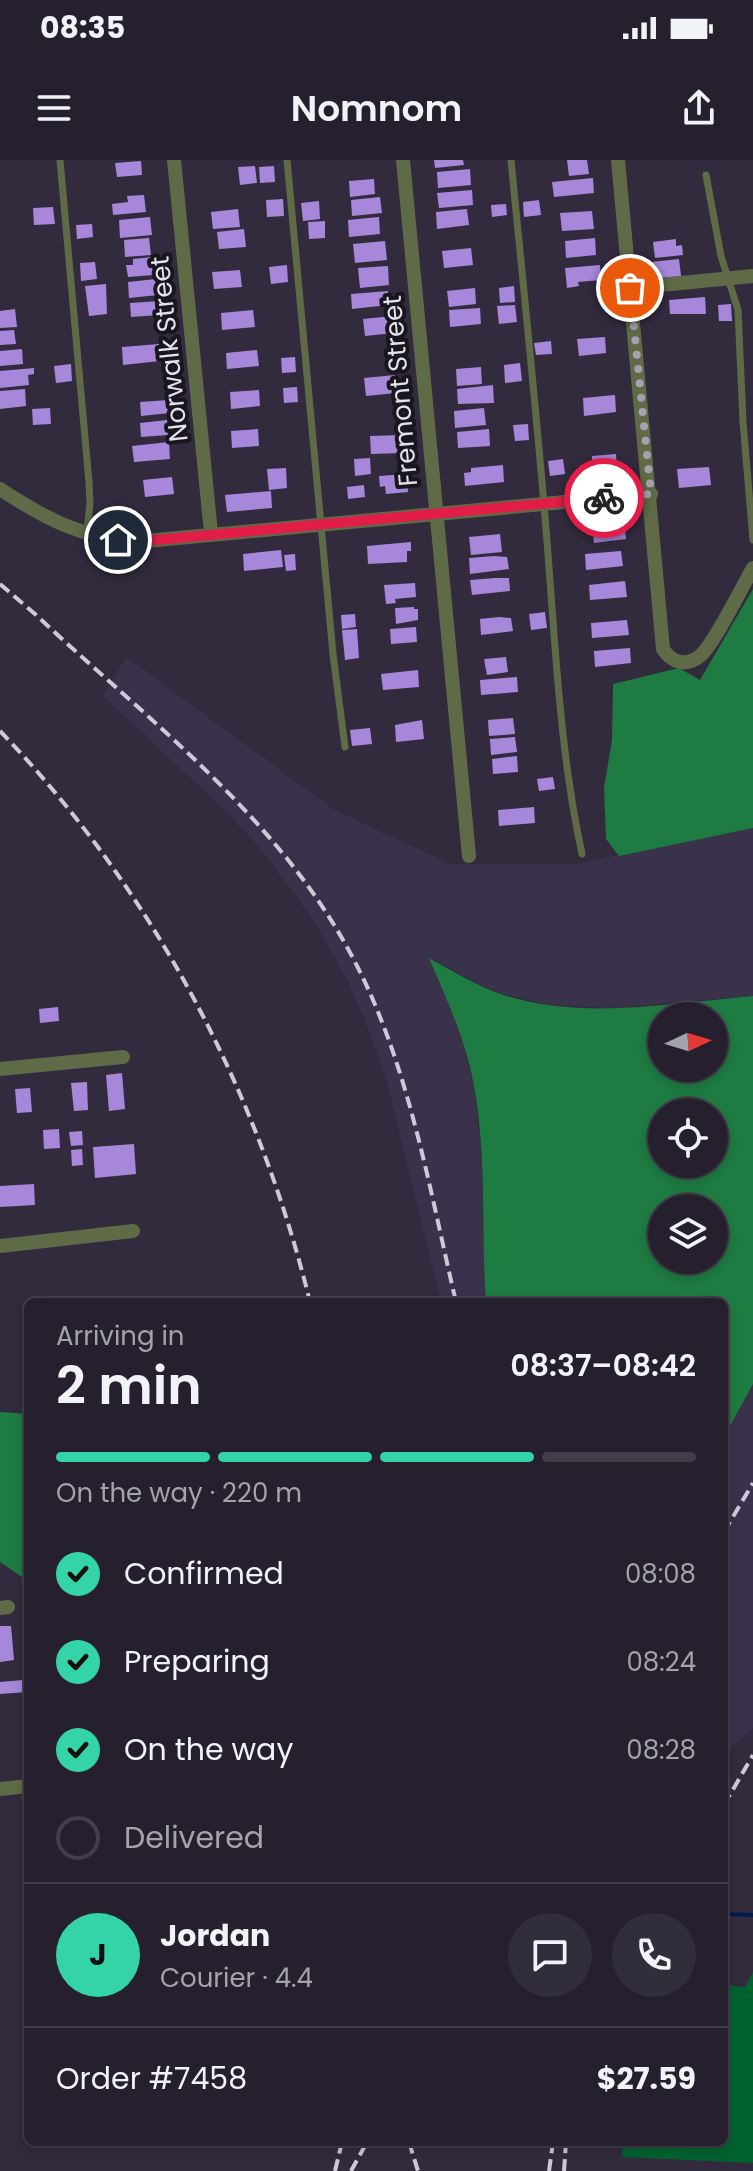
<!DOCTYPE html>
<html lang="en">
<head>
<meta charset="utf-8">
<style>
  body { margin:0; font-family:Poppins,sans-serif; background:#322d3a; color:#f1f3f6; height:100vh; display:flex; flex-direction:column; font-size:30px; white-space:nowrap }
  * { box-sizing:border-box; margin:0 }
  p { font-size:26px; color:#a4a3aa }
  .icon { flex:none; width:44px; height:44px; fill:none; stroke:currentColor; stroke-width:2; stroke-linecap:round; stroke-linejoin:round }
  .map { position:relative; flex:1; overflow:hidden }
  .sheet { position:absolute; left:24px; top:1138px; width:704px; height:848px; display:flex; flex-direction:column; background:#26202e; border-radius:12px; box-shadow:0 4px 12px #0003,0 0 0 2px #423e4a }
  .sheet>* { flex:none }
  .needle { width:52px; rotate:86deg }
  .controls { position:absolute; left:648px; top:842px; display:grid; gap:16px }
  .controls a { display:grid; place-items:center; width:80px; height:80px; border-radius:50%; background:#26202e; box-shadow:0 4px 12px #0003,0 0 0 2px #423e4a; font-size:40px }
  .pin { position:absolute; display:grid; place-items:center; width:68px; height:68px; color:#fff; margin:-34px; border:4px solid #fff; border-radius:50%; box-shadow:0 2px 8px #0007 }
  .courier { position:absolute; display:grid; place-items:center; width:80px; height:80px; margin:-40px; border:6px solid #e11d48; border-radius:50%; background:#fff; color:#222; box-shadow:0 2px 10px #0007 }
  .overview em { font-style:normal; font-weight:600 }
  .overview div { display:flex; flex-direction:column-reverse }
  .overview { display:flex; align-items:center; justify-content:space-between; height:136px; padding:0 32px }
  h1 { font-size:52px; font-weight:600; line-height:60px }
  .bar { display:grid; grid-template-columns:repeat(4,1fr); gap:12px 8px; align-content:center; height:96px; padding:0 32px }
  .bar i { height:10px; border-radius:6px; background:#423e4a }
  .bar .active { background:#34d4a8 }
  .bar p { grid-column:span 4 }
  .line { display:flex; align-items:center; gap:20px; padding:0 32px; border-top:2px solid #423e4a }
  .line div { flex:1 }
  .round { display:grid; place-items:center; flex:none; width:84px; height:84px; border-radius:42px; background:#322d3a }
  ol { padding:0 32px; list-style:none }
  li { display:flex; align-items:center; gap:24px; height:88px }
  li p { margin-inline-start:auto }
  li .icon { padding:8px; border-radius:50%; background:#34d4a8; color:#111; stroke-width:4 }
  li:last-child { color:#a4a3aa }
  li i { width:44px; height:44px; border:4px solid #423e4a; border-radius:50% }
  .status { display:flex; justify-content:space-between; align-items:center; height:56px; padding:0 40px; background:#26202e; direction:ltr }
  .status svg { height:22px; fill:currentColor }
  header { display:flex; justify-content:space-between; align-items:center; height:104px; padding:0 32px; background:#26202e; font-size:36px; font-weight:600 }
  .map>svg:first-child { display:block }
</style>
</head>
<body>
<div class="status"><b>08:35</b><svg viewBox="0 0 49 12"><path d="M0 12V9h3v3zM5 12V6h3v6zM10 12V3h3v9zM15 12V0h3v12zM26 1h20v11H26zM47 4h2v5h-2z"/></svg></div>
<header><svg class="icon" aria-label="menu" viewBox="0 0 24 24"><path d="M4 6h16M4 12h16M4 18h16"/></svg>Nomnom<svg class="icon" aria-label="share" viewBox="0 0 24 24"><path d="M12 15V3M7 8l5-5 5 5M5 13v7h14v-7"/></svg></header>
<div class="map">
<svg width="753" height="2011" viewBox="0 0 753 2011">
  <rect width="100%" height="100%" fill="#322b3e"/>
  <path fill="#3a314a" d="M126,497L333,649L450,704H573L753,668V836L614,848L546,845L491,830L431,799L459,869L474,926L481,986L486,1142H441L386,918L365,860L347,819L310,754L264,693L232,657L103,536Z
    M753,1224V1568L724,1594V1277Z"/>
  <path fill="#02622e" d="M753,1812V2003L622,1997L623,1982H724V1825L745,1827Z"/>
  <path fill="#1e7b42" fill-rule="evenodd" d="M753,429V668L619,696L606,679L604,628L612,580L613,524L679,508L700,520Z
    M429,798C449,809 469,821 490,830C572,863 668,843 753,836V1224L724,1277V1142H486C481,1071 487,997 474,926C466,881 447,840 429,798ZM714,856V908H662V856ZM714,952V1004H662V952ZM662,1048H714V1100H662Z
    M0,1252L28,1254V1421L0,1402Z"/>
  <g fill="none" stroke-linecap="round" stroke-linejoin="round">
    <path stroke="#001b4d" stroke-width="4" d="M724,1754L753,1755"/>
  </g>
  <path fill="#a787da" d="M434,0H463L464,5L435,8Z
    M567,0H587L589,14L569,16Z
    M141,1L142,15L117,17L115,3Z
    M255,6L257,23L240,25L238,7Z
    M274,6L275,22L260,23L259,7Z
    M470,9L471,25L438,28L437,12Z
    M593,18L594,33L554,37L552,22Z
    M374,19L375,34L350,37L349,21Z
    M472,30L473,45L439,48L437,33Z
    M144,35L146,52L113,55L112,44L128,42L127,36Z
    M380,37L382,53L352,56L351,40Z
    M283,39L284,56L267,57L266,40Z
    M539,40L541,55L524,57L523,42Z
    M319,41L320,59L303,61L301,43Z
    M506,44L507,55L492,57L491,45Z
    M53,47L55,64L34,65L33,48Z
    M238,49L240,67L213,69L211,52Z
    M467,49L469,65L437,69L436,52Z
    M592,51L594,69L562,71L560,53Z
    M150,57L152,75L120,78L119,60Z
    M379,57L380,74L349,77L348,60Z
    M325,61V78L309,79L308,62Z
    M92,64L93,77L77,79L76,65Z
    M244,69L246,87L219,89L217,72Z
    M149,78L151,95L125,97L124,80Z
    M595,78L596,95L566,98L565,81Z
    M676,79V86L682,85L683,95L655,98L653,82Z
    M385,81L387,100L355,103L353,84Z
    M471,88L473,105L444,108L442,91Z
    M152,97L154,115L128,117L126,105H133V99Z
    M679,99L681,116L653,119L651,102Z
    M95,102L97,119L81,121L80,103Z
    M287,105L288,122L271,124L269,107Z
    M600,105L601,120L578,122L579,126L567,128L565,108Z
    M388,106L389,125L360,128L358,108Z
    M240,110L242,127L214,129L212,112Z
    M156,119L158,135L129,138L128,122Z
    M106,124L107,154L89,156L85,126Z
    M514,126L515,142L500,143L499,128Z
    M475,128L476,144L449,147L447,131Z
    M388,131L389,145L352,149L351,134Z
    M705,137L706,154H670L669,140Z
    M159,141L160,155L131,157L130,143Z
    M731,144L732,161H719L718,145Z
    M515,145L517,162L499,164L497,146Z
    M480,148L481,164L450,167L449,150Z
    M15,149L17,167L0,168V151Z
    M253,150L255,167L222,170L221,153Z
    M393,156L394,173L365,176L363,159Z
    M14,170L16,184L0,185V171Z
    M605,177L606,193L579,196L577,179Z
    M551,181L552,194L536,195L534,183Z
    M159,184L160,201L123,205L122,187Z
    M22,189L23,204L0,206V191Z
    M257,190L259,206L227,209L226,193Z
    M295,197L296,212L282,213L281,198Z
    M520,203L522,221L505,223L504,205Z
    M71,204L72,221L56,223L54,206Z
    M481,207L482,224L457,226L456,209Z
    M34,208V214L28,215L29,225L0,228V211Z
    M395,215L396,233L366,236L364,218Z
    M493,225L494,243L458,244L457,229Z
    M297,227L298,242L284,243L283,228Z
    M25,229L26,246L0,249V231Z
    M259,230L260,246L231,249L230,232Z
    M615,235L616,252L584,256L583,238Z
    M168,240L170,253L141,256L140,242Z
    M50,248L51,264L33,265L32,249Z
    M484,248L486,265L455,268L454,251Z
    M167,260L168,275L141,277L140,263Z
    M528,264L529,280L515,281L513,265Z
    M258,269L259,286L232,288L231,271Z
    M489,269L490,286L458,288L457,272Z
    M401,275L402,293L371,294L370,276Z
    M169,282L170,299L134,302L132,286Z
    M616,294L617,310L593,312L592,296Z
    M370,298L371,314L355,316L354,299Z
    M563,299L565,314L550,316L548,301Z
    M503,305L504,322L465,326L464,313L471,312V308Z
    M709,307L711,325L679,328L677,309Z
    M286,308L287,328L269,330L267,309Z
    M407,314L408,332L386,334L385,326L380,327L379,316Z
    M172,317L174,334L145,337L143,320Z
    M364,325L365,337L348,339L347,327Z
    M271,331L272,348L227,352L225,335Z
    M624,361L626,379L594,383L592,364Z
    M500,374L502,392L471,395L469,377Z
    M411,382V391H407V402L368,404L367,386Z
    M281,390L283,407L244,411L243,394Z
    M621,391L623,406L586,410L585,394Z
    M295,394L296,410L286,411L284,395Z
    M494,396L507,397L509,409L470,414L469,398Z
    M495,418H509L510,431L472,435L470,420Z
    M625,421L627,437L590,440L589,425Z
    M415,423L416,437L395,439L396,443L386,444L384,425Z
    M414,447V449H418V460L396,464L395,448Z
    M545,452L547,468L531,470L529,454Z
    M355,454L356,467L342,469L341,455Z
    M499,457L511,458L513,471L481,475L480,459Z
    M627,460L629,475L592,478L591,463Z
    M416,467L417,482L391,484L390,469Z
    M357,469L359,498L345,500L342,470Z
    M630,488L631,503L595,507L594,491Z
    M506,497L508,512L487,515L484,499Z
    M418,510L419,527L383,530L381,514Z
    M517,517L518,532L481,535L480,520Z
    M513,558L515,574L489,576L488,560Z
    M422,560L424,579L396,582L395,565Z
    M370,568L372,584L352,586L350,570Z
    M515,577L517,592L491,595L490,579Z
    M517,596L518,612L493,614L492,599Z
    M553,617L555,629L539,631L537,619Z
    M534,647L535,663L499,666L498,650Z
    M58,847L59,861L40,863L39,849Z
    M122,913L125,949L109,951L106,915Z
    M87,922L88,950L74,951L71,923Z
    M30,928L32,952L17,953L15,929Z
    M59,969L60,988L44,989L43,970Z
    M82,971L83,985L71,986L69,972Z
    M134,984L136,1014L95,1018L93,987Z
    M82,989L83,1005L72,1006L71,990Z
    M34,1024L35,1045L0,1047V1026Z
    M0,1466H11L14,1500L0,1502Z
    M28,1512V1532L0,1534V1522L23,1520V1513Z"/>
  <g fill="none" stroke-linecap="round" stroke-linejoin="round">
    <path stroke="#5f6b47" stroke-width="7" d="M60,0L89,322L90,343L87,372
      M287,0L333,494L345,587
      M511,0C523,123 536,246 546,369C555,477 559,588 582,694
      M706,15L721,96L738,150L743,262L753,380"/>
    <path stroke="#5f6b47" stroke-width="14" d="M174,0L211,373
      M403,0L469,696
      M618,0L663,489C672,503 686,507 700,496C714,484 742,427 753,408
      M630,128L753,116
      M0,329C46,359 80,377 135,382L651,334
      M0,909L123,897
      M0,1086L133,1071
      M0,1448L8,1447
      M0,1629L28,1626"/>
    <path stroke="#cdc9d6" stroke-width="4" stroke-dasharray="12 6" stroke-linecap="butt" d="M0,424L35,454C149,561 280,658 354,800C409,905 429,1027 456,1142
      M0,571C152,729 258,930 310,1142
      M724,1372L753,1323
      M724,1645L753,1595
      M409,1982L418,2011
      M335,2011L342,1982
      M351,2011L367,1982
      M549,2011L553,1982
      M564,2011L566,1982"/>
  </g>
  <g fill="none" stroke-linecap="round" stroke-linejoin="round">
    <path stroke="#a6a1b0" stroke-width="8" stroke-dasharray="0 14.4" d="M604,338L651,334L630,128"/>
    <path stroke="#e11d48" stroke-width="10" d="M118,380L135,382L604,338"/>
  </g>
  <g text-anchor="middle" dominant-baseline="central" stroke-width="8" stroke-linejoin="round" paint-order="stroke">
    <g font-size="26" fill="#e5e1ed" stroke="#19161e">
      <text transform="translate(169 189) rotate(-96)">Norwalk Street</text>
      <text transform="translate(400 231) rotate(-95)">Fremont Street</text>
    </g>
  </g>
</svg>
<div class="controls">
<a><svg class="needle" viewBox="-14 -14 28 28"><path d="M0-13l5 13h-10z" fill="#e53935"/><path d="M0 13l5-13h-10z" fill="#a4a3aa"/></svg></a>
<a><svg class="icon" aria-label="locate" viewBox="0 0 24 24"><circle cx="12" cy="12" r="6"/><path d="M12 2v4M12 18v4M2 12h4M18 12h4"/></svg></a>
<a><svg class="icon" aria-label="layers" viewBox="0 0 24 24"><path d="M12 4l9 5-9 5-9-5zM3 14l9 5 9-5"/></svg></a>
</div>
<div class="pin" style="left:630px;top:128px;background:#ea580c"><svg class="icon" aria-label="bag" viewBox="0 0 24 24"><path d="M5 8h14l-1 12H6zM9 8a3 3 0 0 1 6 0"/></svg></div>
<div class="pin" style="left:118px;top:380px;background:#1f2937"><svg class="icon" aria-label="home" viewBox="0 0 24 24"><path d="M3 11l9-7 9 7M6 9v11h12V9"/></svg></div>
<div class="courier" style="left:604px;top:338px"><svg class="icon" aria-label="bike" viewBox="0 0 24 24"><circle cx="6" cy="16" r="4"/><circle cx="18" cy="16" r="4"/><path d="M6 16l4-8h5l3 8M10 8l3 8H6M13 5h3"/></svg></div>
<section class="sheet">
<div class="overview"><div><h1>2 min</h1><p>Arriving in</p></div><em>08:37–08:42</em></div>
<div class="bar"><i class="active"></i><i class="active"></i><i class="active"></i><i></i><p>On the way · 220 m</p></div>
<ol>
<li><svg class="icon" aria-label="check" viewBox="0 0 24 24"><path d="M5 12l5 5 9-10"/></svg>Confirmed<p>08:08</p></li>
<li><svg class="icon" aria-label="check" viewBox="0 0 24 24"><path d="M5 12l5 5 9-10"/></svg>Preparing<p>08:24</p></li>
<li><svg class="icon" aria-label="check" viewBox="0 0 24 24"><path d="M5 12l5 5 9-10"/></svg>On the way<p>08:28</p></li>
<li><i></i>Delivered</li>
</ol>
<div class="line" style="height:144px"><b class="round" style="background:#34d4a8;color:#111">J</b><div><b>Jordan</b><p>Courier · 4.4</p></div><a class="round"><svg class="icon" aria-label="chat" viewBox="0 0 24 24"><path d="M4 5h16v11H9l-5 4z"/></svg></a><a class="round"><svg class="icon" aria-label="phone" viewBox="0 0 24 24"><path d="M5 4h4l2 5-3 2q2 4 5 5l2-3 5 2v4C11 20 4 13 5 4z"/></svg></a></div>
<div class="line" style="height:104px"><div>Order #7458</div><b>$27.59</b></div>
</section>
</div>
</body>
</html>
